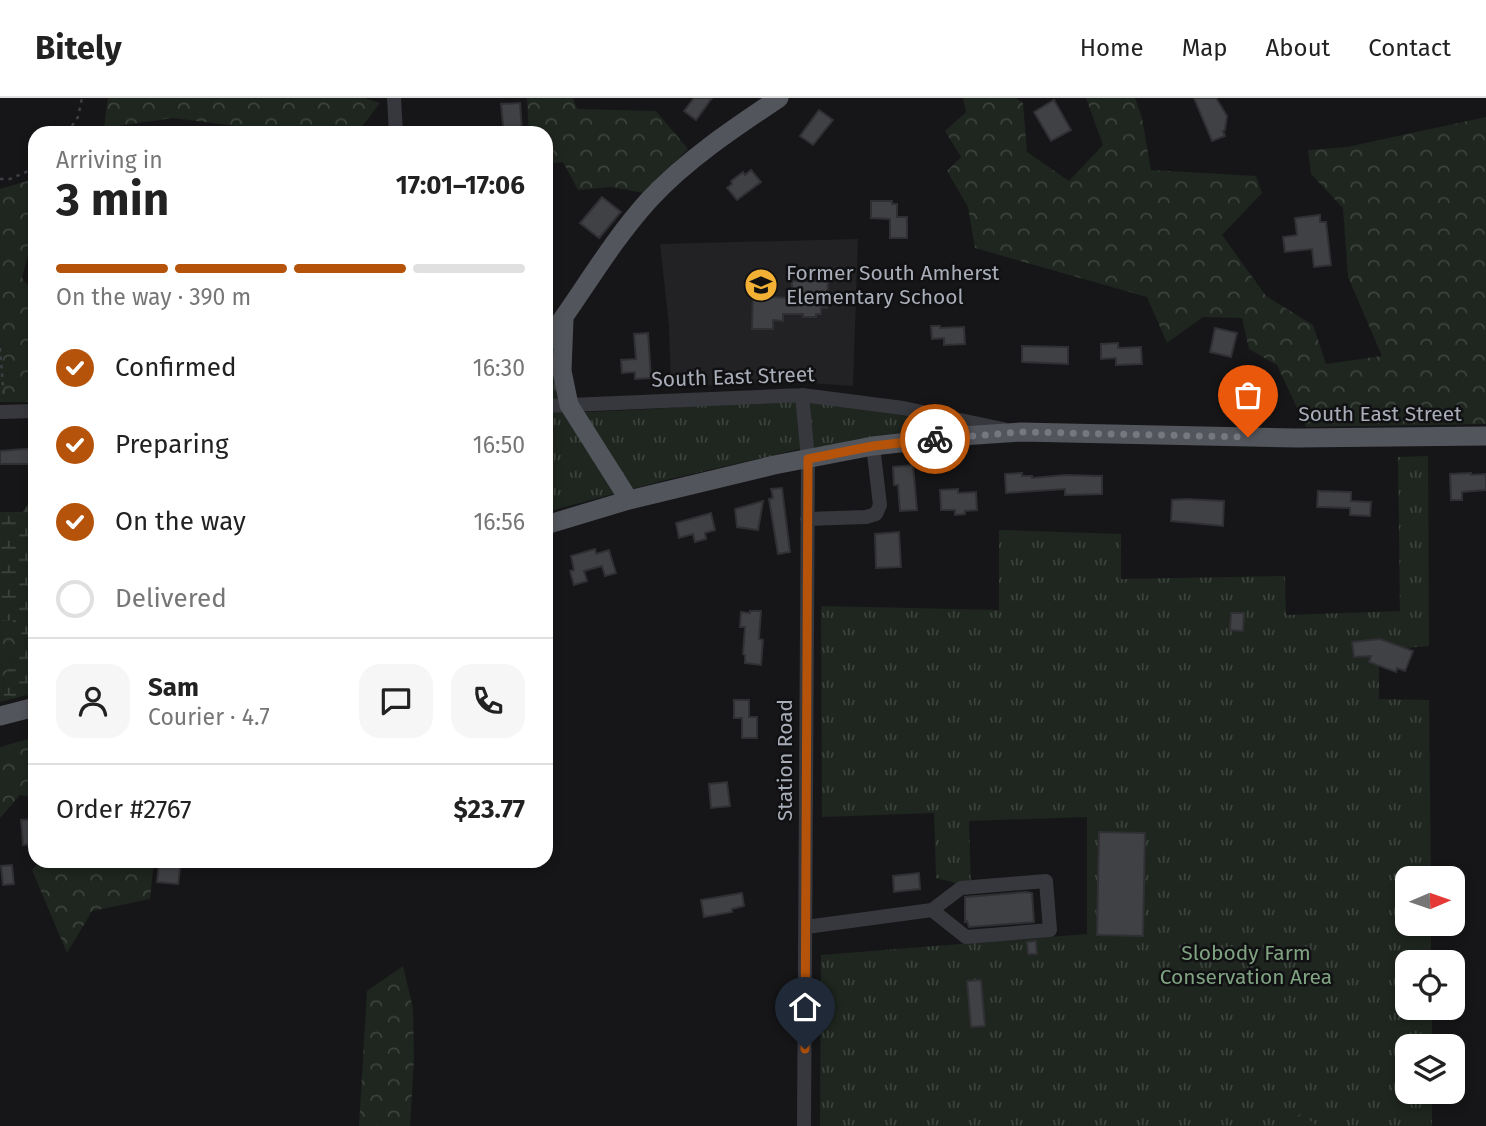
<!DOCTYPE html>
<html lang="en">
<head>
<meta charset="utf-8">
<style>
  body { margin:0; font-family:"Fira Sans",sans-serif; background:#f6f6f6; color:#222; height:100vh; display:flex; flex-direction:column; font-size:26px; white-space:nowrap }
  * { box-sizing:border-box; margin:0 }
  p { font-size:23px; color:#767676 }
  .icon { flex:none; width:38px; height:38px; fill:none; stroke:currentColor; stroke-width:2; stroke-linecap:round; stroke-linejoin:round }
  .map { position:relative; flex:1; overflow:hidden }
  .drawer { position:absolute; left:28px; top:28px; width:525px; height:742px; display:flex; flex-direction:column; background:#fff; border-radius:21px; box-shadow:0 4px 10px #0003 }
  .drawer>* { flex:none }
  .needle { width:46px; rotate:88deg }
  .tools { position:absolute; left:1395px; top:768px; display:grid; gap:14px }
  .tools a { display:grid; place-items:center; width:70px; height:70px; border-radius:14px; background:#fff; box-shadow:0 4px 10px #0003; font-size:35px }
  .pin { position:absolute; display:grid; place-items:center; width:60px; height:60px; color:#fff; margin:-72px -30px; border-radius:50% 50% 50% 0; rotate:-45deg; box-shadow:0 0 7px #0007 }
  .pin .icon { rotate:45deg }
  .courier { position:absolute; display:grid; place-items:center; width:70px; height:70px; margin:-35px; border:5px solid #b45309; border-radius:50%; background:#fff; color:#222; box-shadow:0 2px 9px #0007 }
  .headline em { font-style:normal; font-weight:700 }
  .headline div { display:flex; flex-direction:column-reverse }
  .headline { display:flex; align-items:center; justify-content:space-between; height:119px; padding:0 28px }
  h1 { font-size:46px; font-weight:700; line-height:52px }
  .bar { display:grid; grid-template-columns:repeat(4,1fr); gap:10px 7px; align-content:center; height:84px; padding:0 28px }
  .bar i { height:9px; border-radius:5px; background:#e0e0e0 }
  .bar .on { background:#b45309 }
  .bar p { grid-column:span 4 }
  .line { display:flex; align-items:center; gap:18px; padding:0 28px; border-top:2px solid #e0e0e0 }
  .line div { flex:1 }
  .round { display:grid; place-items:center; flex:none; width:74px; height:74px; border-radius:21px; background:#f6f6f6 }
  ol { padding:0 28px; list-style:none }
  li { display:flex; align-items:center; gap:21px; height:77px }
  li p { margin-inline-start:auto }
  li .icon { padding:7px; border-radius:50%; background:#b45309; color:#fff; stroke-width:4 }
  li:last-child { color:#767676 }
  li i { width:38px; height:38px; border:4px solid #e0e0e0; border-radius:50% }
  header { display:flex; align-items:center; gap:42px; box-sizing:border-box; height:98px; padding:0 35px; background:#fff; border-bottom:2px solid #e0e0e0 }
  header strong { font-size:33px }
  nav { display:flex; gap:38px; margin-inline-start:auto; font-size:24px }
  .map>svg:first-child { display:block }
</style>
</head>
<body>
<header>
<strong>Bitely</strong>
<nav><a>Home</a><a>Map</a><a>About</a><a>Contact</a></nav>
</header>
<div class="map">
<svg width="1486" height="1028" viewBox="0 0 1486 1028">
  <defs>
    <pattern id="grass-tufts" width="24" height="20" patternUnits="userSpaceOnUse" patternTransform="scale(1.75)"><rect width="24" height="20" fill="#1e261f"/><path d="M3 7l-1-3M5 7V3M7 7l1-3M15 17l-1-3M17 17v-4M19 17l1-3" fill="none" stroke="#3c433d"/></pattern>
    <pattern id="forest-crowns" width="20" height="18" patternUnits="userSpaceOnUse" patternTransform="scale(1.75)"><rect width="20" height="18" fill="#1e261f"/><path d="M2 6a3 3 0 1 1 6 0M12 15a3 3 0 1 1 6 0" fill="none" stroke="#3c433d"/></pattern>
    <pattern id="wetland-marsh" width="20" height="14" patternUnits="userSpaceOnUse" patternTransform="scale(1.75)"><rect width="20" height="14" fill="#1e261f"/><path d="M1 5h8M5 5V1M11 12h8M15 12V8" fill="none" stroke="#3c433d"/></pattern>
  </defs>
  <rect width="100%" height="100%" fill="#161618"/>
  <path fill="#222225" d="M858,141L853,288L797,284L671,289L669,228L660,146Z"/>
  <path fill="url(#grass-tufts)" d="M557,242L565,315L654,311L803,300L959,326L962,329L796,352L670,381L546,414V257Z
    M1428,358L1429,548L1379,552V601L1429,602L1431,780H1407V826H1431V864H1407V910H1432V948H1407V994H1432V1028H820L821,857L1087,836V719L969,723L971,789L936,780L934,715L822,719L821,508L999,512V432L1121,436V481L1285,478L1286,517L1400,513L1398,359Z"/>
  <path fill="url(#forest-crowns)" d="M108,0H364L380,5L357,35H293L173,20L104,30Z
    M527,0H573L577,11L656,13L688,51L644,95L611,89L578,92L563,64L546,66V35H529Z
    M963,0H1016L1023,5L1027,54L1069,83L1103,47L1086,0H1135L1142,20L1151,72L1256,78L1262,95L1222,137L1266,198L1313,227L1326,266L1382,258L1348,179L1343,110L1311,76L1308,52L1347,49L1486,19V326L1306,329L1277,267L1249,251L1242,220L1203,219L1167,245L1147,199L975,150L968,109L947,73L961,59L945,33L966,14Z
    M27,83L35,88V132L22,180L35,196V304H0V91Z
    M12,522L28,545L3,579L4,603L0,604V523Z
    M35,639V700L20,697L0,720V649Z
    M40,763H154L150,801L92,813L67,855L32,772Z
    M403,868L413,910L414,960L410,1028H359L367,893Z
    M1301,1015L1317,1028H1290L1289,1026Z"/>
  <path fill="url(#wetland-marsh)" d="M35,395V595L4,603L3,579L28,545L12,522L0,523V414H23Z"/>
  <path fill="#404145" stroke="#303034" stroke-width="2" d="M694,0H712L696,22L684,13Z
    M1194,0H1216L1227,18L1225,32L1223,33L1225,38L1212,43Z
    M1054,2L1071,32L1051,43L1034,14Z
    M520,5L522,35H504L501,6Z
    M819,12L833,22L813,47L800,38Z
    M751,72L761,84L737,102L727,90L732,86L731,83L743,74L745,77Z
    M602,99L621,114L599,140L580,125Z
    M871,103H892V106H897V119H907V140H890V121L871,120Z
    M1320,117V124H1326L1331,167L1314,169L1312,151L1285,154L1283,139L1297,137L1295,120Z
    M792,183H828L827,210H821V216H816V219H803V216H783V223L773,222V231H752L753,190L772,191V199L792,200Z
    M931,228H940V230L964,229L965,246L944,247V240L932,241Z
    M1215,230L1237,235L1231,259L1210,254Z
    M648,235L651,280L635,281V274L622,275L621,262L636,261L634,236Z
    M1118,245V250L1141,249L1142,266L1116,267V260L1101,261V246Z
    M1022,248L1068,249V266L1022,264Z
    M1256,285L1272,287L1270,304L1253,301Z
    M35,350V366H0V353Z
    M913,367L917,412L900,413L898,387H894L893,369Z
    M1022,375V378H1032V380L1065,377L1102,378V396L1065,397V391L1006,395L1005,376Z
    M1471,375V377L1486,376V392L1462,394V402H1451L1450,376Z
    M782,390L790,454L778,456L769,401L773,400L771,391Z
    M958,391V395L976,394L977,412L965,413V416L955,417V412H941L940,392Z
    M1318,393L1351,394V403L1371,404L1370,418L1350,417V410L1317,409Z
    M1186,401L1224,403L1223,428L1171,423L1172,402Z
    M763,403L758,432L737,429L735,411Z
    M711,415L715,432L705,435L706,441L695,444L693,436L679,440L676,425Z
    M899,434L901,469L876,470L875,436Z
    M595,451L596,456L609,452L616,475L605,478L602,468L584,473L587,483L574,487L570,473L574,472L571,458Z
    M750,513H761L759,541L763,542L761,567L745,565V557L743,556L745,529H740L741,514L750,515Z
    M1231,515H1244L1243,533L1230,532Z
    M1380,541L1413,553L1405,573L1397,570L1396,574L1369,564L1371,558L1354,559L1352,544Z
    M734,602H749V619H757V640H742V620H734Z
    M727,684L730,708L711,710L709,686Z
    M35,721V746L23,747L21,722Z
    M1099,734L1145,735L1143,838L1097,837Z
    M159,763H181L178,786L157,784Z
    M12,767L14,786L3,787L1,768Z
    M919,775L920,791L894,794L893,778Z
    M1026,794L1032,795L1034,824L969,829L967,823L965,824V799Z
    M742,795L744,808L732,811V814L704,819L701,802Z
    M1036,843L1037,856H1028L1027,844Z
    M981,882L985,928L971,929L967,883Z"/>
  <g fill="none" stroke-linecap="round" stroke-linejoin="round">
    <path stroke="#3d3f44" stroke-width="2.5" stroke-dasharray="3.5 5" stroke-linecap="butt" d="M67,35L78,19L82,0
      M0,81H10L35,70
      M0,250L4,300"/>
    <path stroke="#37383d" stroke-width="14" d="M394,0L396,35
      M802,297L808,361L804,1028
      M546,308L802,297L903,310L1003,331
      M0,314L35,313
      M807,421L866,419L876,416L880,407L873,348
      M806,829L932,812L961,790L1046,783L1050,832L966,839L932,812"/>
    <path stroke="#53555c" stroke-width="19" d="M564,221L562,273L569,307L629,402
      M546,244C581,197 610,145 649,102C686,62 734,30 779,0
      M546,427L629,402L774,367L873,348L961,338L1021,334L1297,340L1486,338
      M0,618L35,609"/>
  </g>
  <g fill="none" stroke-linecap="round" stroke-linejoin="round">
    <path stroke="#757880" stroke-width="7" stroke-dasharray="0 12.6" d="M935,341L1021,334L1248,339"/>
    <path stroke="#b45309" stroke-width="9" d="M805,951L808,361L873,348L935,341"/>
  </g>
  <defs>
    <symbol id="school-disc" viewBox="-11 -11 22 22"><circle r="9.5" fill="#f2b134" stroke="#111113"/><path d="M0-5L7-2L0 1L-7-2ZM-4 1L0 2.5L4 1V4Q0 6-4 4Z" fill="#111"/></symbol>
  </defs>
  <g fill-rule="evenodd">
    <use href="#school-disc" x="742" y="168" width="38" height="38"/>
  </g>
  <g text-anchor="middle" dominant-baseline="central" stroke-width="5" stroke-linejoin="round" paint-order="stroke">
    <g font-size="21" fill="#a8adb8" stroke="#111113" text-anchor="start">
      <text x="786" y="175">Former South Amherst<tspan x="786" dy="24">Elementary School</tspan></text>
    </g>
    <g font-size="21" fill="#a8adb8" stroke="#111113">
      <text transform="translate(733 279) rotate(-2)">South East Street</text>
      <text x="1380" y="316">South East Street</text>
      <text transform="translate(785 662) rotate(-90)">Station Road</text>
    </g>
    <g font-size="21" fill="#7fa381" stroke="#111113">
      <text x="1246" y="855">Slobody Farm<tspan x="1246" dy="24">Conservation Area</tspan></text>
    </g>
  </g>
</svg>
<div class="tools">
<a><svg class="needle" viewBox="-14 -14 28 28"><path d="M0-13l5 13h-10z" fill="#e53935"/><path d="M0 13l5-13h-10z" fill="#767676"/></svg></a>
<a><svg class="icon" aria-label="locate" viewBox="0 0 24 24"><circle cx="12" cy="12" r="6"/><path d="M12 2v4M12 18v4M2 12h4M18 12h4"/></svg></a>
<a><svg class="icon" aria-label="layers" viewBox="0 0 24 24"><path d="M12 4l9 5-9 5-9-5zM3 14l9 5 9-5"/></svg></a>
</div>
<div class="pin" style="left:1248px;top:339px;background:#ea580c"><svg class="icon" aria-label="bag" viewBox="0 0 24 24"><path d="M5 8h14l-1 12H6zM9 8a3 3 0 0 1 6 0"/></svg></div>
<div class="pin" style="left:805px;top:951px;background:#1f2937"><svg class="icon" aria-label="home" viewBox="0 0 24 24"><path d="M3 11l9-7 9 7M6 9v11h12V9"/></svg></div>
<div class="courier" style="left:935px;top:341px"><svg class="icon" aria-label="bike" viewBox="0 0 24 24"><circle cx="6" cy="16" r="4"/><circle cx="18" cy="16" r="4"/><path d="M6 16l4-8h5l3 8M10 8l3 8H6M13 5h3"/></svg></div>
<section class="drawer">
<div class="headline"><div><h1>3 min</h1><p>Arriving in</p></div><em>17:01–17:06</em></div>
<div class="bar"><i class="on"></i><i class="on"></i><i class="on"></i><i></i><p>On the way · 390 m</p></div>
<ol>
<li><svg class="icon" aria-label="check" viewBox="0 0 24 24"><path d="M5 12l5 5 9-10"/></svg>Confirmed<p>16:30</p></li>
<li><svg class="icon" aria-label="check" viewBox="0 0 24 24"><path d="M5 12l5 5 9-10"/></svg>Preparing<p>16:50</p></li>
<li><svg class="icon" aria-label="check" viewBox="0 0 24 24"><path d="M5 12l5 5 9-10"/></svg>On the way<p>16:56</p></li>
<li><i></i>Delivered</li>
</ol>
<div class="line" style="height:126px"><a class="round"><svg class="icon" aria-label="person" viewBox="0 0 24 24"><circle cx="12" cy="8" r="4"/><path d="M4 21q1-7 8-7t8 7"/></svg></a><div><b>Sam</b><p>Courier · 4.7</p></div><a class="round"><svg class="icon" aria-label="chat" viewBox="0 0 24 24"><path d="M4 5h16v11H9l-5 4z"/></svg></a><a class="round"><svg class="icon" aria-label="phone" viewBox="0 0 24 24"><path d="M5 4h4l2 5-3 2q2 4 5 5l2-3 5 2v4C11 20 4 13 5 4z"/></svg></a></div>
<div class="line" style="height:91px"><div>Order #2767</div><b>$23.77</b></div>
</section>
</div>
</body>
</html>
